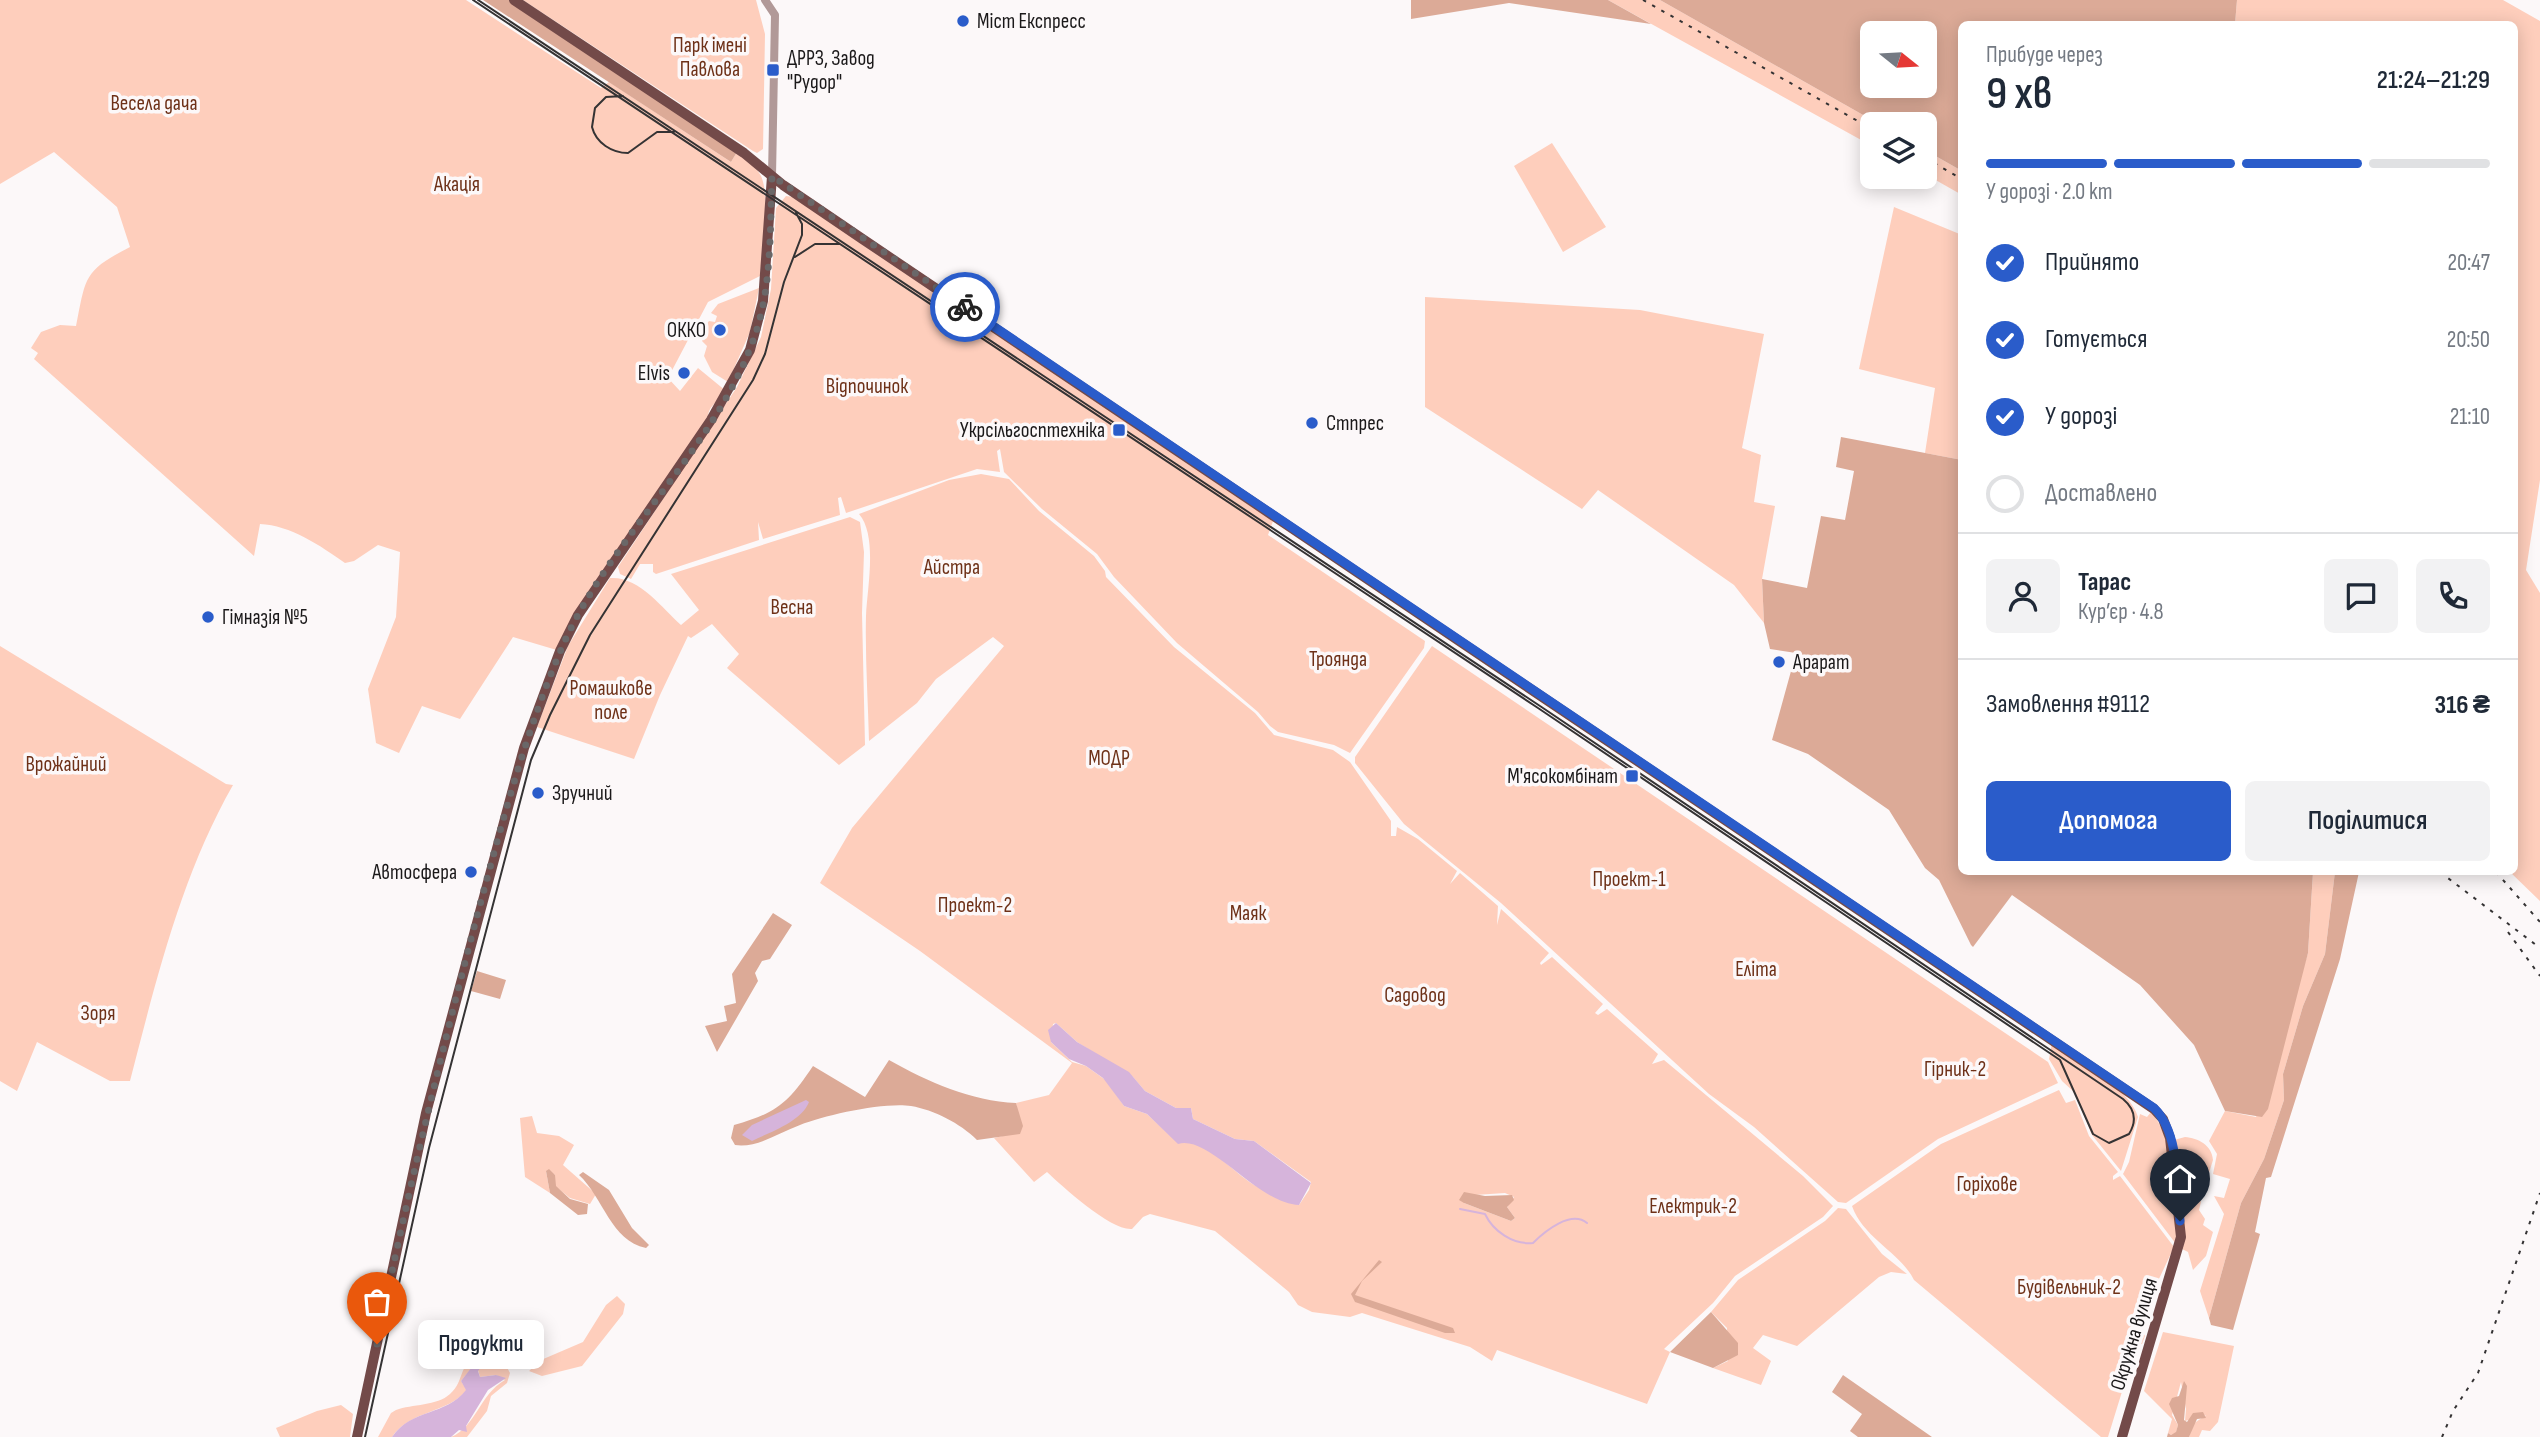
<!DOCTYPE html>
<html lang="uk">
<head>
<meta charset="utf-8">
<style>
  body { margin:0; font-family:"Sofia Sans Condensed",sans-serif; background:#f2f2f3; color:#1f2937; height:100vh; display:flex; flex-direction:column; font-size:26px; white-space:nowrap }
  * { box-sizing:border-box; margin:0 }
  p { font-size:23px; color:#747a83 }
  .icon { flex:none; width:38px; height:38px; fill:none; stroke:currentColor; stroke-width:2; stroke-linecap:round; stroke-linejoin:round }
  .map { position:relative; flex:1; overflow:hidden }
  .details { position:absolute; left:1958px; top:21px; width:560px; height:854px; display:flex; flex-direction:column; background:#fff; border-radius:10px; box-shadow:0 4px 18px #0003 }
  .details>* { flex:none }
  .needle { width:46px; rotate:108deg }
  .fabs { position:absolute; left:1860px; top:21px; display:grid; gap:14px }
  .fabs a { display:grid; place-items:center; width:77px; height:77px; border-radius:10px; background:#fff; box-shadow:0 4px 18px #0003; font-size:35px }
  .pin { position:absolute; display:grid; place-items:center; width:60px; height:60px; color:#fff; margin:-72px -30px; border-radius:50% 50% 50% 0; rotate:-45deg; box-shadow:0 0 7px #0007 }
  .pin .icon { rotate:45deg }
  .courier { position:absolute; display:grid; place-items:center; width:70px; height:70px; margin:-35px; border:5px solid #2a5cca; border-radius:50%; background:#fff; color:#222; box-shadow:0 2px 9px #0007 }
  .bubble { position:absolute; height:49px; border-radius:10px; background:#fff; box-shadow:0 4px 18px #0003; font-size:23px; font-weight:600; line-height:49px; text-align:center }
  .headline em { font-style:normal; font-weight:600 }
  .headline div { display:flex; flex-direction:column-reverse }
  .headline { display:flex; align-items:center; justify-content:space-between; height:119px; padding:0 28px }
  h1 { font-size:46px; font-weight:600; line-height:52px }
  .bar { display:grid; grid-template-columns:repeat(4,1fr); gap:10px 7px; align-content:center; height:84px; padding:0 28px }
  .bar i { height:9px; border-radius:5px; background:#e0e1e3 }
  .bar .on { background:#2a5cca }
  .bar p { grid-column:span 4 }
  .line { display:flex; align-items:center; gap:18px; padding:0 28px; border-top:2px solid #e0e1e3 }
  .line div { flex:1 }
  .round { display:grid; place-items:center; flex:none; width:74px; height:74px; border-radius:10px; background:#f2f2f3 }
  ol { padding:0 28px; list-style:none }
  li { display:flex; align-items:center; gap:21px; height:77px }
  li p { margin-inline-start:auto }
  li .icon { padding:7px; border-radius:50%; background:#2a5cca; color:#fff; stroke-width:4 }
  li:last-child { color:#747a83 }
  li i { width:38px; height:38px; border:4px solid #e0e1e3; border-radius:50% }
  .button { display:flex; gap:14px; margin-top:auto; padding:14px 28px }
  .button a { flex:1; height:80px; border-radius:10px; background:#2a5cca; color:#fff; font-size:28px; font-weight:600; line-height:80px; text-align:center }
  .button a+a { background:#f2f2f3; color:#1f2937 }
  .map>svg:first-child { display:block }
</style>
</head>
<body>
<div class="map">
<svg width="2540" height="1437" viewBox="0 0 2540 1437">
  <rect width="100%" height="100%" fill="#fcf8f9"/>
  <path fill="#fecebc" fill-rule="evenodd" d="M0,0H466L601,88L609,82L731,162L737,152C746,159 756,166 761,176C771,199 762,250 760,276L708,302L668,378L680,391L698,368L726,391C718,404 706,404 708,424L560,651L513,637L460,719L422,706L399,753L376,743L368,689L396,617L400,552L378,545L354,561L345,563C321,546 290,525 260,524L254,556L34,359L38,353L31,348L41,332L60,325L76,326C86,277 83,271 130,247L117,207L54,152L0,184Z
    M523,0H756L765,34L763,149L757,153L753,151Z
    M1608,0H1660L1879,124H1872V146Z
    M2237,0H2503L2540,21V480L2526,570L2540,593V901L2510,872H2515V24H2235Z
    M1552,143L1606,227L1563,252L1514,166Z
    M1925,150L1962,171V195L1925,174Z
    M786,196L793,197L1273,521L1268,535L1425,641L1424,648L1350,753L1334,745L1278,732L1270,726L1258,712L1177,643L1114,577L1097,554L1042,509L1004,472L1000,449L997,451L1000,472L977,469L846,513L841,497L838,498L840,515L763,539L758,522L759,540L656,574L653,572V564H640L631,579L620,574L618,567L737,387L761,337L771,289L776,208Z
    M1894,207L1962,235V460L1925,453L1935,388L1859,369Z
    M759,288L750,332L728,382L712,372L704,356L707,346L702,341L705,326L709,321L715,322L717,316L711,313L718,304Z
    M1425,297L1640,310L1764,334L1742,448L1761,455L1754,502L1775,506L1762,579L1764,623L1734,585L1598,490L1582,509L1425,407Z
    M981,474L1009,479L1039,511L1094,556L1105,571L1106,577L1174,647L1255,713L1274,735L1333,750L1350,762L1391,821V836H1396L1397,827L1418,839L1457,871L1450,884L1460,873L1498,906L1497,925L1501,909L1549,953L1540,963L1541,965L1552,957L1603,1004L1595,1013L1598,1015L1607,1009L1658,1054L1652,1064L1664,1060L1803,1176L1833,1206L1823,1217L1735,1276L1713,1303L1664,1349L1670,1352L1647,1404L1497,1350L1492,1361L1470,1347L1362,1313L1350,1317L1312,1312L1298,1305L1289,1292L1215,1231L1150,1214L1143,1217L1132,1229C1111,1231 1063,1187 1047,1172L1034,1182L994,1138L1011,1134L1019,1120L1016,1103L1049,1095L1072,1063L920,951L820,883L852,828L1004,646L993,637L936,679L917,703L869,741C868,700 865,657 866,616C867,589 878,536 859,514L949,480ZM1056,1023L1077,1042L1133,1077L1145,1091L1176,1108H1191L1193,1119L1235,1139L1254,1141L1311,1182L1309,1190L1299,1205C1286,1199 1271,1194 1258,1187C1234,1175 1206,1136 1178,1143L1147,1114L1124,1106L1107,1081L1086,1066L1072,1062L1051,1042L1053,1024ZM1505,1193L1514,1197L1507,1207L1515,1218L1511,1221L1464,1203L1475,1195Z
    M850,517L860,522L864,552L862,613L865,745L839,765L727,668L739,654L712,624L691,638L688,636L660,695L634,759L537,727L568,646L610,578C639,576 662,608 681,625L699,610L671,574Z
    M0,646L226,784L233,785C181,876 156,981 130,1081H110L37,1042L17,1091L0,1081Z
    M1432,646L2048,1062L2058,1083L1938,1139L1846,1203L1838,1202L1754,1127L1709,1094L1501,903L1404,824L1355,763V757Z
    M2313,872H2335L2325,954L2303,1006L2283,1074L2284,1100L2264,1159L2241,1203L2209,1318L2200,1291L2224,1214L2214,1196L2224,1198L2230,1179L2213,1174L2217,1154L2209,1141L2225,1111L2256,1117L2308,953Z
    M2052,1043C2076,1060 2130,1088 2138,1117L2121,1171L2092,1135L2074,1092L2062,1081L2049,1059Z
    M2059,1090L2066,1103L2075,1100L2089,1136L2118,1172L2113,1176V1180L2120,1176L2174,1247L2158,1281L2143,1288L2142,1292L2153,1299L2142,1331L2145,1336L2142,1344L2137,1343L2108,1437H2101L1914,1280C1900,1252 1864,1239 1852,1206L1941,1144Z
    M2151,1112C2175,1138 2177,1209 2176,1244L2123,1174L2129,1162L2140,1114L2147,1117Z
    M532,1116L537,1133L559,1136L574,1145L563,1165L596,1194L590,1204L570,1198L555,1186V1175L546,1171L550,1193L525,1177L520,1118Z
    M2185,1137C2198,1138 2212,1145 2213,1160L2208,1176L2197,1183L2195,1189L2201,1202L2199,1210L2205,1219L2203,1225L2213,1232L2206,1256L2193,1270L2188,1252L2182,1249L2174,1140Z
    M1838,1208L1846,1209L1882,1254L1907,1274L1891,1272L1879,1277L1797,1346L1763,1335L1753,1348L1771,1361L1761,1385L1713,1368L1728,1361L1727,1328L1711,1312L1738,1280L1825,1221Z
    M617,1296L625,1304L623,1314L582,1366L542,1376L529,1371L541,1360L583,1342L606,1305Z
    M2163,1332L2234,1346L2218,1422L2210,1431L2202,1430L2199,1437H2189L2193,1424L2206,1415L2185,1421L2186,1409L2181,1382L2172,1415L2178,1425L2176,1433L2171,1435L2168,1433L2172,1419L2144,1391Z
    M479,1354L502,1358L510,1373L507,1383L491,1396L487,1411L467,1437H451C476,1427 479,1395 505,1380L496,1375L480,1377L476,1363L461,1381L467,1390C447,1414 410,1410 392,1437H378L391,1413L396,1410C412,1404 437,1406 450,1394C465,1381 457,1366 479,1354Z
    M341,1405L353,1414L350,1437H280L276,1428L317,1411Z"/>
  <path fill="#dcaa97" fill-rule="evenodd" d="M483,0H509L737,152L731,162Z
    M1411,0H1608L1651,24L1509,3L1411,19Z
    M1660,0H2237L2235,24H1962V171L1925,150V124H1879ZM1872,33H1925V86H1872Z
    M1841,437L1962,460V872H2313L2308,953L2268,1109L2262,1117L2225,1111L2194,1045L2140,985L2012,895L1973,947L1971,945L1939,880L1925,868L1889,810L1808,754L1772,740L1796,653L1770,649L1764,623L1762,579L1807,588L1821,516L1845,520L1854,471L1836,467Z
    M2335,872H2359L2340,959L2271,1177L2266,1178L2255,1232L2260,1234L2233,1330L2211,1325L2209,1318L2241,1203L2264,1159L2284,1100L2283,1074L2303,1006L2325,954Z
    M773,913L792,925L770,959L762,961L755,973L758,981L717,1052L705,1026L727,1021L724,1006L736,1003L732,974Z
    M477,971L506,980L500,999L471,991Z
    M889,1060C928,1082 971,1101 1016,1103L1023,1126L1020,1134L977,1140C960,1123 934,1110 911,1106C884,1102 825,1115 800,1125C778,1133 758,1148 735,1145L731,1138L734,1125C777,1113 788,1103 813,1066L865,1097Z
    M549,1169L555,1175L556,1186L570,1199L588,1204L587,1214L578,1215L550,1193L546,1171Z
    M583,1172L609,1190L632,1228L649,1245L646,1248C611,1241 603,1197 579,1175Z
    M1464,1192L1485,1196L1512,1195L1514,1200L1507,1207L1515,1218L1511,1221L1464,1203L1459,1200Z
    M1379,1260L1382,1262L1362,1281L1355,1295L1453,1328L1455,1333H1445L1355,1302L1351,1294Z
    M1711,1312L1738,1343V1355L1713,1368L1670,1352Z
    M1843,1375L1932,1437H1858L1850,1431L1862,1414L1832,1392Z
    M2184,1381L2187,1386L2184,1420L2187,1422L2193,1413L2203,1412L2206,1418L2197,1419L2189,1437H2167L2168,1433L2171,1435L2176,1432L2178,1425L2169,1404L2172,1398L2179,1396Z"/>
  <path fill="#d6b4db" d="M1056,1023L1077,1042L1129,1072L1145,1091L1176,1108H1191L1193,1119L1235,1139L1254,1141L1311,1183L1299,1205C1258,1204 1209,1134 1178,1144L1147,1114L1124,1106L1103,1078L1086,1066L1069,1059L1051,1042L1048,1030Z
    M806,1100L809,1102C801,1122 770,1132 752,1141L742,1135L752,1125Z
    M475,1363L482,1366L478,1371L480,1377L496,1375L506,1378L488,1390L466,1426L467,1432L459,1430L451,1437H392C412,1408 446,1416 466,1390L461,1381Z"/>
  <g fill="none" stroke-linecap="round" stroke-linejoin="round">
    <path stroke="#d6b4db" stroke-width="2" d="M1460,1209L1485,1214C1493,1231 1513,1245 1533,1243C1545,1231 1571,1210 1587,1223"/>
    <path stroke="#b19998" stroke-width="8" d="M765,0L775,15L772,176"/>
    <path stroke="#734a49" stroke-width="10" d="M514,0L744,153L783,185L861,238L2154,1109L2163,1119L2170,1138L2181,1237L2122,1437
      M357,1437L426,1113L524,748L560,651L578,615L711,420L750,350L763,301L772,176"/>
    <path stroke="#353334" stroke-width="2" d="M473,0L1538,708L2060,1060L2093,1134L2109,1143L2129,1134C2137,1121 2135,1109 2123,1099L1540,706L478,0
      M623,96L606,97L595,108L592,127C596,143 612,153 628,153L657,132H674
      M795,257L815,244H840
      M365,1437L429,1148L531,760L550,715L590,635L753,380L765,354L784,282L802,235V224L796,213"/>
    <path stroke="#353334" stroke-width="2" stroke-dasharray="3.5 7" stroke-linecap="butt" d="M1643,0L1872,129
      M1925,158L1962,179
      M2440,872L2540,948
      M2496,872L2540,922
      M2508,932L2540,976
      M2442,1437L2453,1411L2478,1373L2540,1193"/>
  </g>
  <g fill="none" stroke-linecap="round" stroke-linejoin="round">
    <path stroke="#6a6768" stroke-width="7" stroke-dasharray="0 12.6" d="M377,1344C406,1200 440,1058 477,916C501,827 524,737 560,652C606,541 715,450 754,338C772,288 770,228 772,176L965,307"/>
    <path stroke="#2a5cca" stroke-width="9" d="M965,307L2154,1108C2180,1133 2177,1187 2180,1221"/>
  </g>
  <g fill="#2a5cca" stroke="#fcf8f9" stroke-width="2.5">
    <circle cx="963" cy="21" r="7"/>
    <rect x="766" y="63" width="14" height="14" rx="3.5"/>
    <circle cx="720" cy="330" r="7"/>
    <circle cx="684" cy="373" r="7"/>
    <circle cx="1312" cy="423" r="7"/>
    <rect x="1112" y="423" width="14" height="14" rx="3.5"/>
    <circle cx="208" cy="617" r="7"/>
    <circle cx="1779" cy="662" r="7"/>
    <rect x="1625" y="769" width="14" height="14" rx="3.5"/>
    <circle cx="538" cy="793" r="7"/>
    <circle cx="471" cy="872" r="7"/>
  </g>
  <g text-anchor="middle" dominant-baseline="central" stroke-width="7" stroke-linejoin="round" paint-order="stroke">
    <g font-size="21" fill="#1b191a" stroke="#fcf8f9" text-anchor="start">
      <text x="977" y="21">Міст Експресс</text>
      <text x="787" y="58">ДРРЗ, Завод<tspan x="787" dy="24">"Рудор"</tspan></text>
      <text x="706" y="330" text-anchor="end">ОККО</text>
      <text x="670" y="373" text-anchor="end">Elvis</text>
      <text x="1326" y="423">Стпрес</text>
      <text x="1105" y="430" text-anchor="end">Укрсільгосптехніка</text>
      <text x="222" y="617">Гімназія №5</text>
      <text x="1793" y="662">Арарат</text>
      <text x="1618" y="776" text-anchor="end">М'ясокомбінат</text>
      <text x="552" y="793">Зручний</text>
      <text x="457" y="872" text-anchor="end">Автосфера</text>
    </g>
    <g font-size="21" fill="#6e3118" stroke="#fcf8f9">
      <text x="710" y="45">Парк імені<tspan x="710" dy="24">Павлова</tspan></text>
      <text x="154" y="103">Весела дача</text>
      <text x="457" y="184">Акація</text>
      <text x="867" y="386">Відпочинок</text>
      <text x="952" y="567">Айстра</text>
      <text x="792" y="607">Весна</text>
      <text x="1338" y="659">Троянда</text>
      <text x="611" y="688">Ромашкове<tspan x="611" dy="24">поле</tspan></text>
      <text x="1109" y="758">МОДР</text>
      <text x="66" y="764">Врожайний</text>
      <text x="1629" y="879">Проект-1</text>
      <text x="975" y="905">Проект-2</text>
      <text x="1248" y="913">Маяк</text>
      <text x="1756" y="969">Еліта</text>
      <text x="1415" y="995">Садовод</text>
      <text x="98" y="1013">Зоря</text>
      <text x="1955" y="1069">Гірник-2</text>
      <text x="1987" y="1184">Горіхове</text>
      <text x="1693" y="1206">Електрик-2</text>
      <text x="2069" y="1287">Будівельник-2</text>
    </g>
    <g font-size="21" fill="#1b191a" stroke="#fcf8f9">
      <text transform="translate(2134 1334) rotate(-73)">Окружна вулиця</text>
    </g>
  </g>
</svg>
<div class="fabs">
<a><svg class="needle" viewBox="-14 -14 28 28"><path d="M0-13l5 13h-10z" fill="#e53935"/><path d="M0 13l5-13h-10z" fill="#747a83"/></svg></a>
<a><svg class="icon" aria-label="layers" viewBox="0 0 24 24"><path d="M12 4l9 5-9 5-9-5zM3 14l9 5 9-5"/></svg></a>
</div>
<div class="pin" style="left:377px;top:1344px;background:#ea580c"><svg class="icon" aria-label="bag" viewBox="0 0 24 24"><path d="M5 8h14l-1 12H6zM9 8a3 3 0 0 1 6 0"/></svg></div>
<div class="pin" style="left:2180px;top:1221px;background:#1f2937"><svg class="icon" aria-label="home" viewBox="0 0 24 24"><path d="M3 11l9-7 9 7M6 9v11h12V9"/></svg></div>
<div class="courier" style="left:965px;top:307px"><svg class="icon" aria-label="bike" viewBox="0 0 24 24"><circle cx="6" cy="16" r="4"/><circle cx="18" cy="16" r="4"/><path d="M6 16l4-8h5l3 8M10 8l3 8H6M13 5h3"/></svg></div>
<div class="bubble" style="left:418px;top:1320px;width:126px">Продукти</div>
<section class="details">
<div class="headline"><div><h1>9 хв</h1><p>Прибуде через</p></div><em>21:24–21:29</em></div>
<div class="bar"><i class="on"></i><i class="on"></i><i class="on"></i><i></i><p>У дорозі · 2.0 km</p></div>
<ol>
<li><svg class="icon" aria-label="check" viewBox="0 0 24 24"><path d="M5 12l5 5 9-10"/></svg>Прийнято<p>20:47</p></li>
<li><svg class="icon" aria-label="check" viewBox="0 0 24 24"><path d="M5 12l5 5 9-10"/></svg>Готується<p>20:50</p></li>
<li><svg class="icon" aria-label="check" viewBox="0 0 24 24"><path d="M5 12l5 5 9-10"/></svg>У дорозі<p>21:10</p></li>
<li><i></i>Доставлено</li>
</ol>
<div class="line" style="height:126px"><a class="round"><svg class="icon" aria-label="person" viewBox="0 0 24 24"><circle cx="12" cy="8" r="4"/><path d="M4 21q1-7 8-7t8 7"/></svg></a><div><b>Тарас</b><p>Кур’єр · 4.8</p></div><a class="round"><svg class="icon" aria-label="chat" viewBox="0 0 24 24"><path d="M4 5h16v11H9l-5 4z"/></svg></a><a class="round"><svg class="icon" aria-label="phone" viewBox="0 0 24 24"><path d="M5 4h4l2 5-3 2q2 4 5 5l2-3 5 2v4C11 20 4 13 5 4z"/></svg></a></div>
<div class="line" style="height:91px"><div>Замовлення #9112</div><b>316 ₴</b></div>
<div class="button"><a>Допомога</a><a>Поділитися</a></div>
</section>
</div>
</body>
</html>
